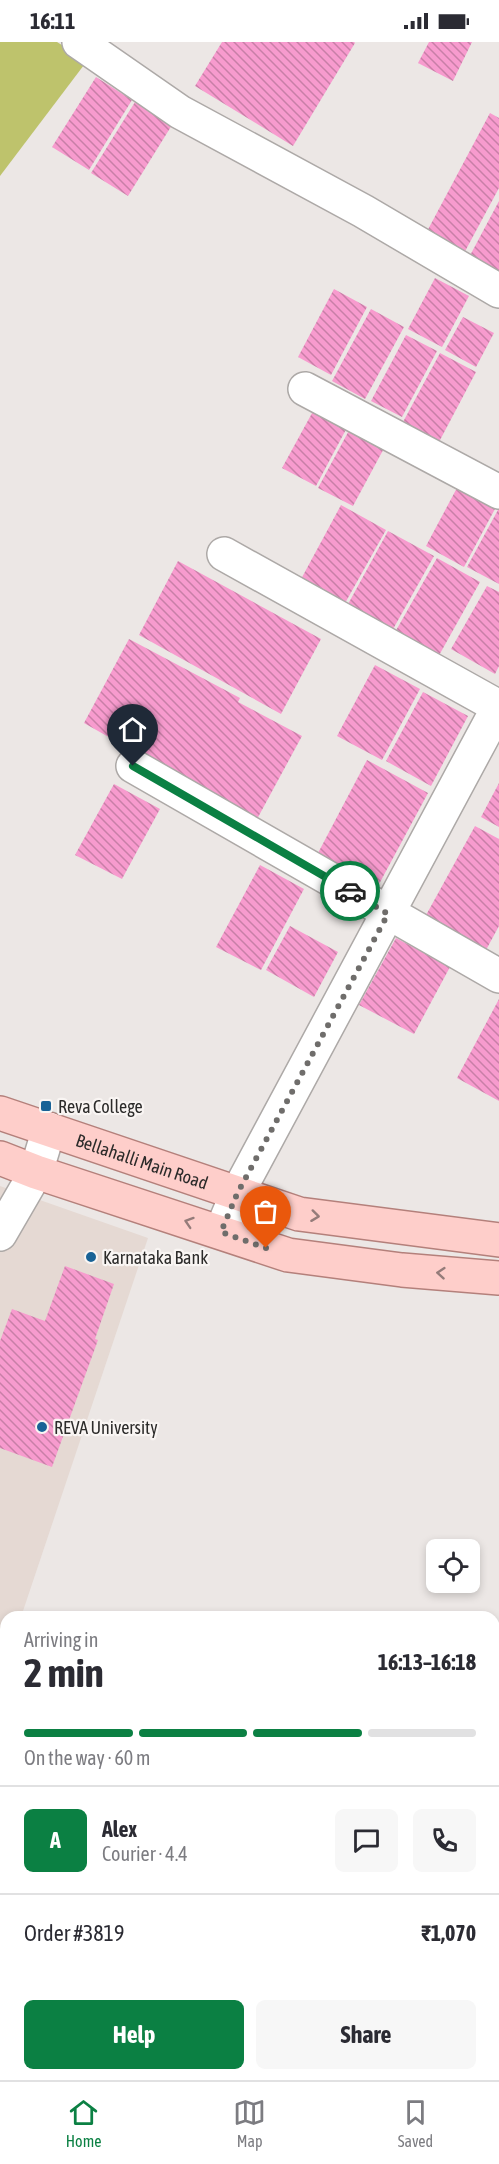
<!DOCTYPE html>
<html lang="en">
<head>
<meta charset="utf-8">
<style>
  body { margin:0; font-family:"Asap Condensed",sans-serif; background:#f7f7f7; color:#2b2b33; height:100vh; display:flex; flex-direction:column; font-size:22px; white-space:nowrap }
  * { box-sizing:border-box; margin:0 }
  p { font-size:20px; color:#7c7c81 }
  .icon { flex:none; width:33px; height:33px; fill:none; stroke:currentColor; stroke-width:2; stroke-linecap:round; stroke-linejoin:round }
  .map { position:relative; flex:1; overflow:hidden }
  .drawer { position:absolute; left:0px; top:1569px; width:500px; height:470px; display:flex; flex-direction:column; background:#fff; border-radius:18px 18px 0 0; box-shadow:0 3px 9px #0003 }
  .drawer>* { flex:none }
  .fabs { position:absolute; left:426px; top:1497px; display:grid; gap:12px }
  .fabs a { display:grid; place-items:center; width:54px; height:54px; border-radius:9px; background:#fff; box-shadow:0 3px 9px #0003; font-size:30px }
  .pin { position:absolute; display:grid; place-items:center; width:51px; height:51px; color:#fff; margin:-62px -26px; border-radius:50% 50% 50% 0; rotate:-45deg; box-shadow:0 0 6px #0007 }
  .pin .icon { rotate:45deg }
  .courier { position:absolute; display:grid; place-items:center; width:60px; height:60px; margin:-30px; border:4px solid #0b8043; border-radius:50%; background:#fff; color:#222; box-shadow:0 2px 8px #0007 }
  .overview em { font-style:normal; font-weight:700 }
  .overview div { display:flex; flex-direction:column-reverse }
  .overview { display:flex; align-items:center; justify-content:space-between; height:102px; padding:0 24px }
  h1 { font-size:39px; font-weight:700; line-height:45px }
  .bar { display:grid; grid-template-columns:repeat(4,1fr); gap:9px 6px; align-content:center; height:72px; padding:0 24px }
  .bar i { height:8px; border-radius:4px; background:#e1e1e2 }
  .bar .selected { background:#0b8043 }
  .bar p { grid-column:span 4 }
  .line { display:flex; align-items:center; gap:15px; padding:0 24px; border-top:2px solid #e1e1e2 }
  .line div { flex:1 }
  .round { display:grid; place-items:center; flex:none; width:63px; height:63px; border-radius:9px; background:#f7f7f7 }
  .primary-button { display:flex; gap:12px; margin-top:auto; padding:12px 24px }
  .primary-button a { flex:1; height:69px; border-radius:9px; background:#0b8043; color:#fff; font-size:24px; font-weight:700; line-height:69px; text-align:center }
  .primary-button a+a { background:#f7f7f7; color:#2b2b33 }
  .status { display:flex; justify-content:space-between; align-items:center; height:42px; padding:0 30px; background:#fff; direction:ltr }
  .status svg { height:16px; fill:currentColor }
  .tabs { display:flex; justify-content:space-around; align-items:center; height:84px; border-top:2px solid #e1e1e2; background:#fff; font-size:16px; color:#7c7c81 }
  .tabs a { display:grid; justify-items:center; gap:3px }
  .tabs .selected { color:#0b8043 }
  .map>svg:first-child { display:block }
</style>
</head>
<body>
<div class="status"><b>16:11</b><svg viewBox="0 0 49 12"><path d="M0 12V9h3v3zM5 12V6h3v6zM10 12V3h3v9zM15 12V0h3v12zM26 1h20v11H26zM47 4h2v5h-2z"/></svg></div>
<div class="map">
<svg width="499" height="2038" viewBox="0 0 499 2038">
  <defs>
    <pattern id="building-back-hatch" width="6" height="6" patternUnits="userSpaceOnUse" patternTransform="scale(1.5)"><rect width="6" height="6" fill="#f79bce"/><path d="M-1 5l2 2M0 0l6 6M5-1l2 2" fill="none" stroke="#c87fa7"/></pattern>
  </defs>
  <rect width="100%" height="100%" fill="#ece7e5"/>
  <path fill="#e5d9d3" d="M0,1144L148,1196L21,1575H6V1621L0,1639Z"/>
  <path fill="#bec36c" d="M0,0H57L87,19L0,134Z"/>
  <path fill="url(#building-back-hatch)" d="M222,0H354L355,1L293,104L195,44Z
    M429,0H472L453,39L418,21Z
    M96,35L132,58L89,128L52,105Z
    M135,60L172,83L128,154L91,131Z
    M490,71L499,76V146L462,215L424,195Z
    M499,159V238L466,221Z
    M435,236L469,254L442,305L408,287Z
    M334,247L367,265L331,333L298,315Z
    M371,267L404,285L365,357L332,339Z
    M463,275L494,291L476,325L445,308Z
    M406,293L437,309L402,375L371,359Z
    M440,311L476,330L439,400L403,380Z
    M317,362L350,380L316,444L282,426Z
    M353,381L388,399L353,464L318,446Z
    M458,444L496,465L464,525L426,504Z
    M341,463L386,488L344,563L300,539Z
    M499,466V542L467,525Z
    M388,489L434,514L392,589L347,564Z
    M437,516L480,540L437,617L394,592Z
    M178,519L321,597L281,672L139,593Z
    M487,544L499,550V624L495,632L451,607Z
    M129,597L240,656L238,660L302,694L256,779L84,681Z
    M375,623L420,647L382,718L337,694Z
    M423,650L468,674L431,744L386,719Z
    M367,718L428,751L378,844L318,811Z
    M499,741V785L481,775Z
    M114,742L160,767L122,837L75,813Z
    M475,784L499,797V884L486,908L425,875Z
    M260,823L304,847L261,928L216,905Z
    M290,884L338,910L314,955L266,928Z
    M396,896L450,925L414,992L359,963Z
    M499,957V1059L457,1036Z
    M65,1224L114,1242L95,1297L98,1298L52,1425L0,1406V1299L12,1267L45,1279Z"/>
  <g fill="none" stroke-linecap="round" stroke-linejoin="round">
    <defs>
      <path id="minor" d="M79,0L180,70L363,169L499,249
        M305,347L499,450
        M224,512L499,665
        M133,724L499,934
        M221,1190L237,1152L499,664
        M0,1192L36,1130L49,1087
        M0,2006L6,2008
        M71,2032L85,2038"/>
      <g id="major">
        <path id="s1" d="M0,1071L299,1172L499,1198"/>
        <path d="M0,1116L36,1130L288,1213L402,1228L499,1236"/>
      </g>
    </defs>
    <use href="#minor" stroke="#ada9a7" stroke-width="36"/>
    <use href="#major" stroke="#b4807b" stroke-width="36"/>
    <use href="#minor" stroke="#fff" stroke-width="33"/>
    <use href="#major" stroke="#fececa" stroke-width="33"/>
  </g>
  <defs><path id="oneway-chevron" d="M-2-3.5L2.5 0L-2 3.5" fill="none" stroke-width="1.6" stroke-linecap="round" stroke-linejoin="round" transform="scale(1.5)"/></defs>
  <g stroke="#957c7a">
    <use href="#oneway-chevron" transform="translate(315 1174) rotate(7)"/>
    <use href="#oneway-chevron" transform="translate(189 1180) rotate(-162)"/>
    <use href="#oneway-chevron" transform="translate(441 1231) rotate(-175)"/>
  </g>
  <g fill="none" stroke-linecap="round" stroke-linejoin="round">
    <path stroke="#6f6d6b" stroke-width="6" stroke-dasharray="0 10.8" d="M266,1206L221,1190L237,1152L388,872L350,849"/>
    <path stroke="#0b8043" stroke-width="8" d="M133,724L350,849"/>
  </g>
  <g fill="#186296" stroke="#f9f5f3" stroke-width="2">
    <rect x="40" y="1058" width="12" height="12" rx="3"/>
    <circle cx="91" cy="1215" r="6"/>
    <circle cx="42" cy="1385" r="6"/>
  </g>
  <g text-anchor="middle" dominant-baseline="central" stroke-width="4.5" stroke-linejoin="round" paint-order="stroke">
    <g font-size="18" fill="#2c2b2a" stroke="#f9f5f3" text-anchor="start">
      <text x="58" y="1064">Reva College</text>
      <text x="103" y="1215">Karnataka Bank</text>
      <text x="54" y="1385">REVA University</text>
    </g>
    <g font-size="18" fill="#2c2b2a" stroke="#f9f5f3">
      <text stroke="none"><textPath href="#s1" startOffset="150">Bellahalli Main Road</textPath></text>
    </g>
  </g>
</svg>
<div class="fabs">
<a><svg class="icon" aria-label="locate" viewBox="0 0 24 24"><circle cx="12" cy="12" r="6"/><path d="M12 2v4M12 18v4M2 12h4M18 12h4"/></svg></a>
</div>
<div class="pin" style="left:266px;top:1206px;background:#ea580c"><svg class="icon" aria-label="bag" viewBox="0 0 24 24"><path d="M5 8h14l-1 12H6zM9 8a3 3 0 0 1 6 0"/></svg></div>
<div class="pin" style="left:133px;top:724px;background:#1f2937"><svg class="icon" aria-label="home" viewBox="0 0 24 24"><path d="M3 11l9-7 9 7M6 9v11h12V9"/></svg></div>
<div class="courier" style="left:350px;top:849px"><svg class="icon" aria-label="car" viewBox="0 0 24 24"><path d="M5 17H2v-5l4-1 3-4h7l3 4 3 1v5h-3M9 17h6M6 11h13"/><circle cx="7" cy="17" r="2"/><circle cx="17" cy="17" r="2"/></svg></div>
<section class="drawer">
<div class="overview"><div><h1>2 min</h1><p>Arriving in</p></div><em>16:13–16:18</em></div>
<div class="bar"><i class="selected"></i><i class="selected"></i><i class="selected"></i><i></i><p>On the way · 60 m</p></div>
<div class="line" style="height:108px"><b class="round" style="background:#0b8043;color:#fff">A</b><div><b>Alex</b><p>Courier · 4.4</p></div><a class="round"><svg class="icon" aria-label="chat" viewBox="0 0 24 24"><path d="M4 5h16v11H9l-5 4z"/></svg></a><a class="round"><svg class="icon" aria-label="phone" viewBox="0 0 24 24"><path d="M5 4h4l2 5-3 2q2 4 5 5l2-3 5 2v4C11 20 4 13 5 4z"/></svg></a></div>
<div class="line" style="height:78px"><div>Order #3819</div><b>₹1,070</b></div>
<div class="primary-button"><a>Help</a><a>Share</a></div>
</section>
</div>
<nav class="tabs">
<a class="selected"><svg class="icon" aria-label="home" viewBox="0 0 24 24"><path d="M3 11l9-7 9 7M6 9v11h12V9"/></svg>Home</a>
<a><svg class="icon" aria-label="map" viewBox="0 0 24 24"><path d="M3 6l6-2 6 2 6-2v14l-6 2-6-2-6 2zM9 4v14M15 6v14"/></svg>Map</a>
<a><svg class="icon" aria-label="saved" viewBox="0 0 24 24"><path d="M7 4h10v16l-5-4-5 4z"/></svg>Saved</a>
</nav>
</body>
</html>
